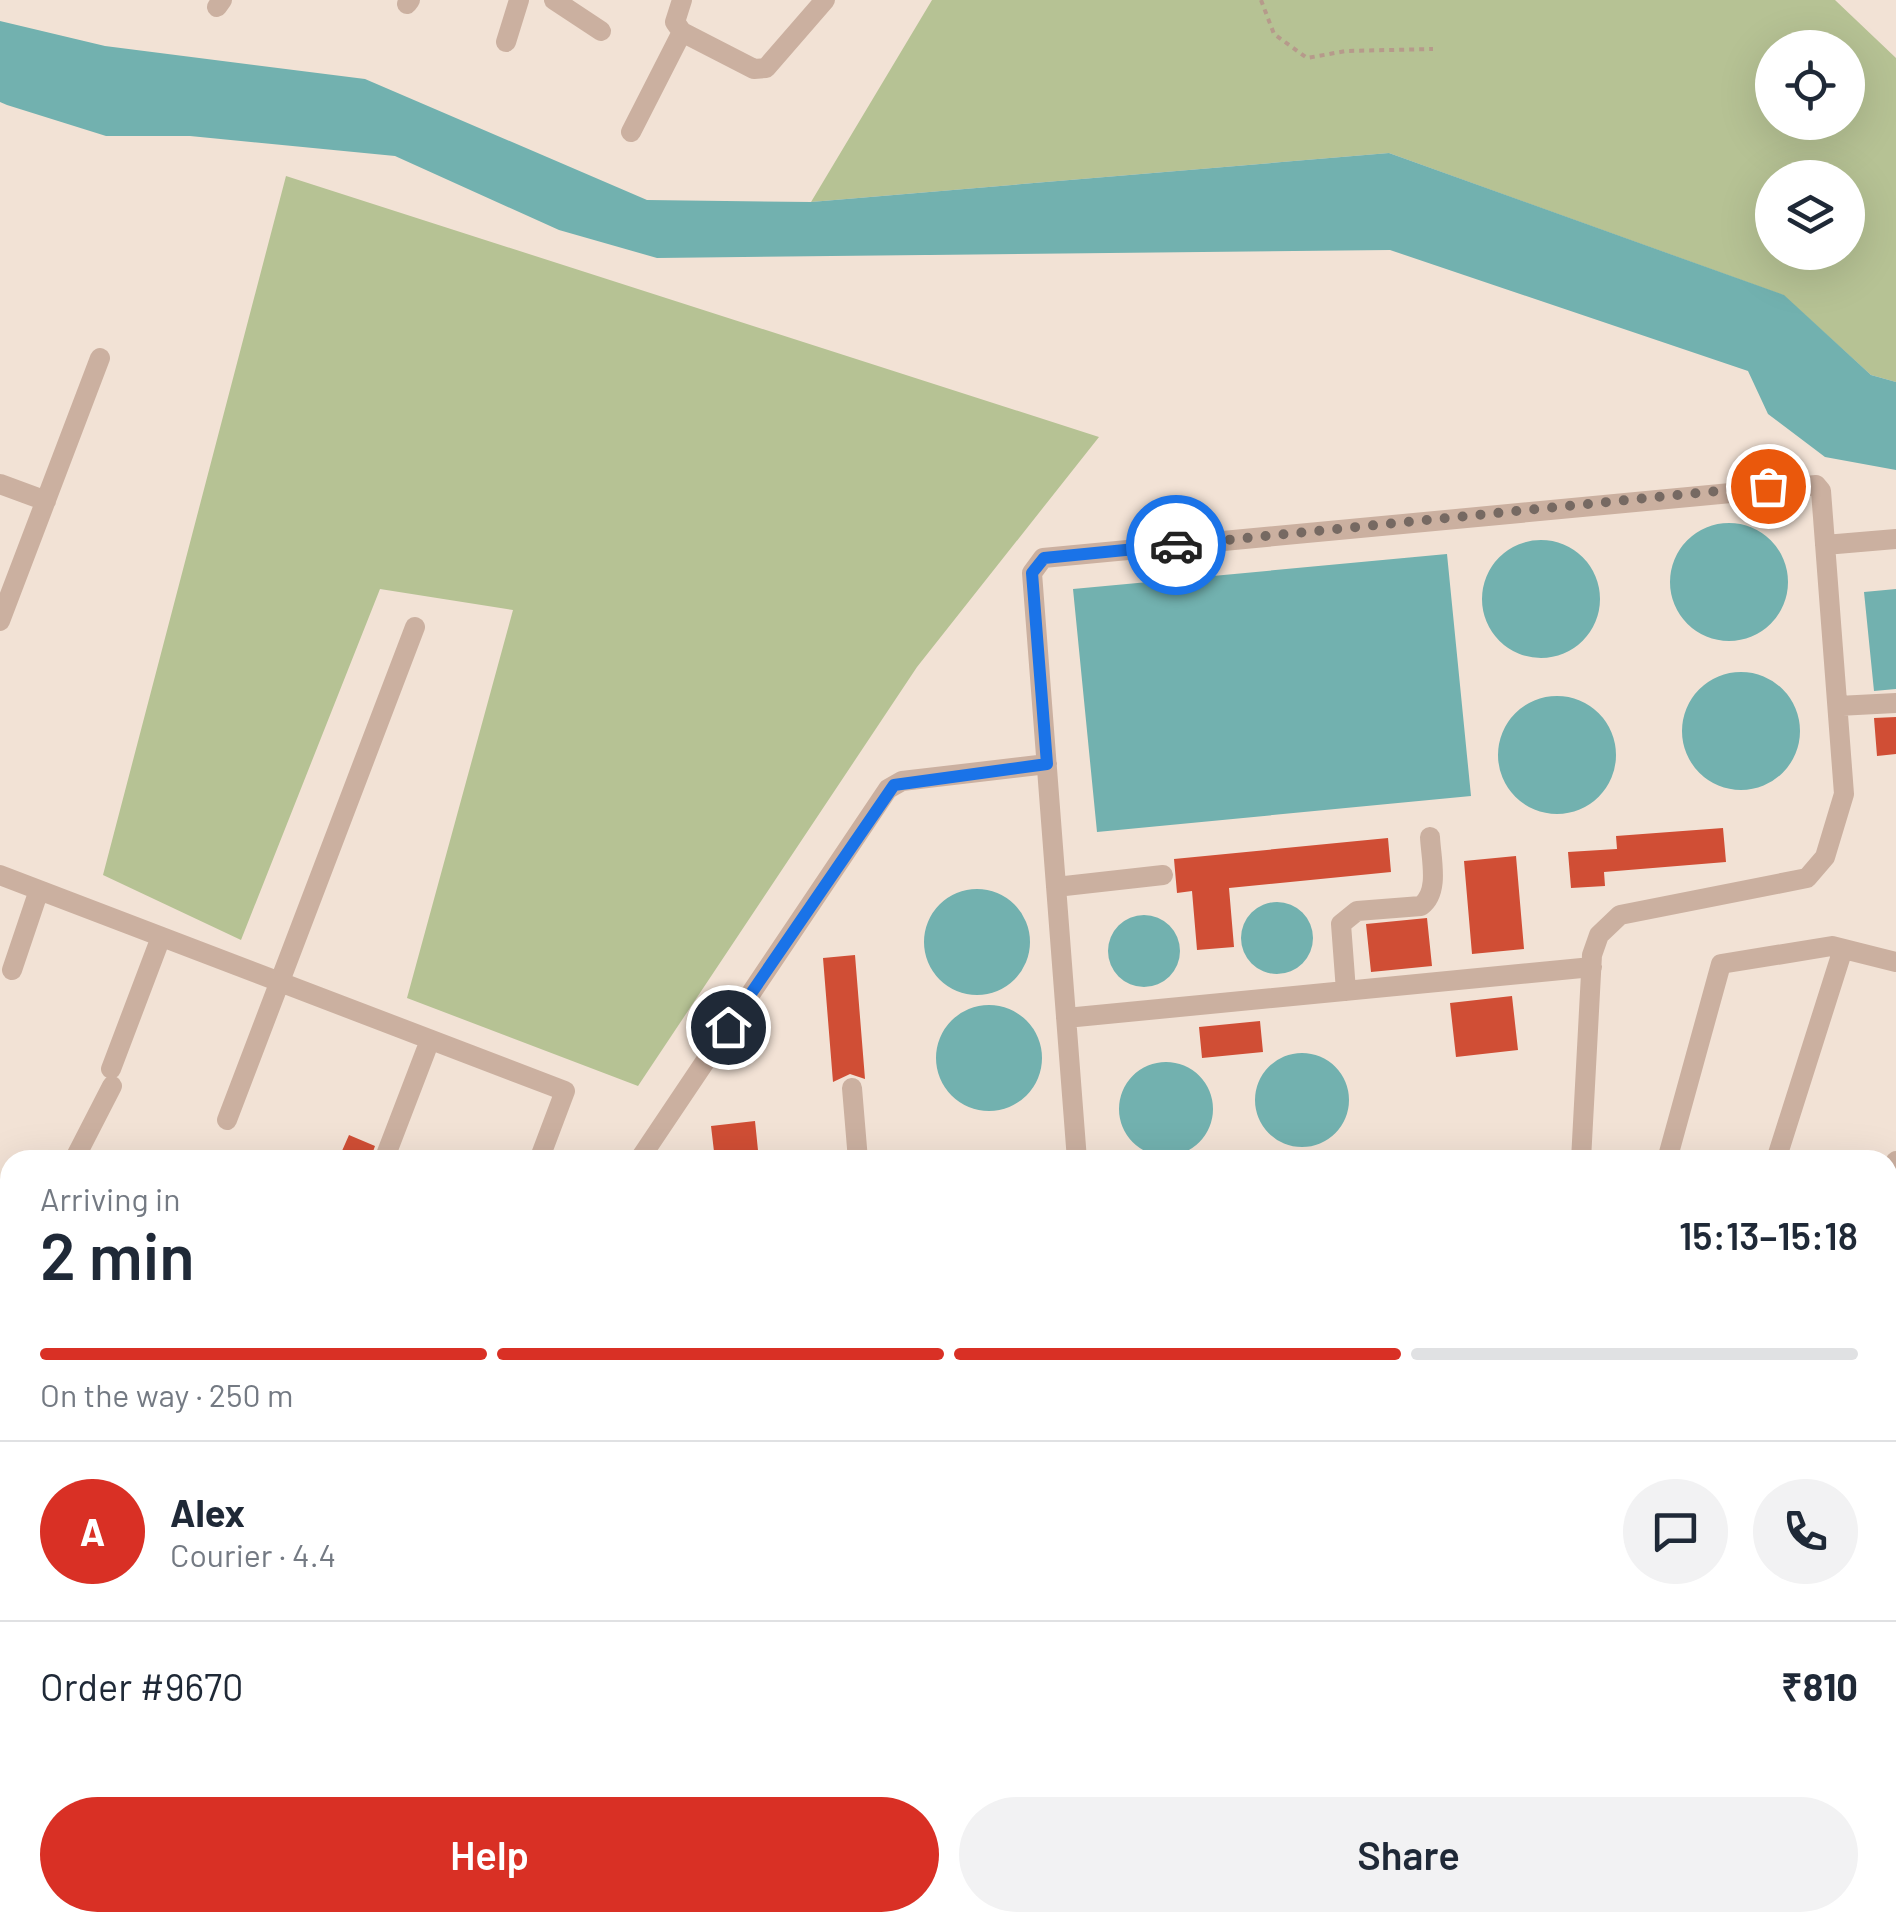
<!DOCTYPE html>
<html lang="en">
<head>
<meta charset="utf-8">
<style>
  body { margin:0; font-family:Barlow,sans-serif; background:#f2f2f3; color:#1f2937; height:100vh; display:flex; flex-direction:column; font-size:38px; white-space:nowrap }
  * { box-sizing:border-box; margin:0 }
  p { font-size:32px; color:#747a83 }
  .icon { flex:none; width:55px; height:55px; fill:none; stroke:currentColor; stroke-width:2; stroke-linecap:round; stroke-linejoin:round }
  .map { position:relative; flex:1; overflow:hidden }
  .sheet { position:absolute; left:0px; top:1150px; width:1898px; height:782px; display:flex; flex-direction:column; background:#fff; border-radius:30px 30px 0 0; box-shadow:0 10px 40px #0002 }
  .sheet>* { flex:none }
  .fabs { position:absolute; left:1755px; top:30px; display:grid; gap:20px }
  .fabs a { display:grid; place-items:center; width:110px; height:110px; border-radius:50%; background:#fff; box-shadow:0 10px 40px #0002; font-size:50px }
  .pin { position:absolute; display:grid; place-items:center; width:85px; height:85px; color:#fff; margin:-42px; border:5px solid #fff; border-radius:50%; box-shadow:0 2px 10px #0007 }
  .courier { position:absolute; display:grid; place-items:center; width:100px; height:100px; margin:-50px; border:8px solid #1a73e8; border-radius:50%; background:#fff; color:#222; box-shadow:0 2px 12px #0007 }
  .head em { font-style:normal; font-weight:600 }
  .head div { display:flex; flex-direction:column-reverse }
  .head { display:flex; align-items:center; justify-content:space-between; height:170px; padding:0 40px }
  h1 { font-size:65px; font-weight:600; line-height:75px }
  .bar { display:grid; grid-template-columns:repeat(4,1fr); gap:15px 10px; align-content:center; height:120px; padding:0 40px }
  .bar i { height:12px; border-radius:8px; background:#e0e1e3 }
  .bar .active { background:#d93025 }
  .bar p { grid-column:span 4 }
  .line { display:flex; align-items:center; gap:25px; padding:0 40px; border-top:2px solid #e0e1e3 }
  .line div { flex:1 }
  .round { display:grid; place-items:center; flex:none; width:105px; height:105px; border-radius:52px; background:#f2f2f3 }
  .action { display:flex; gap:20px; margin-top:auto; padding:20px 40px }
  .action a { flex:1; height:115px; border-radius:60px; background:#d93025; color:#fff; font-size:40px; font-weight:600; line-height:115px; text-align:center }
  .action a+a { background:#f2f2f3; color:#1f2937 }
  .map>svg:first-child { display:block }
</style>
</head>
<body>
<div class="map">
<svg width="1896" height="1931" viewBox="0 0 1896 1931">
  <rect width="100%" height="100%" fill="#f2e2d5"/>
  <path fill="#b6c294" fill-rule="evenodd" d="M932,0H1835L1896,58V382L1871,375L1783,295L1389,153L811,202ZM1772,48H1848V122H1772ZM1772,178H1848V252H1772Z
    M286,176L1099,437L917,667L638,1086L407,998L513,610L380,589L241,940L103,875Z
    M1888,1818L1896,1821V1931H1442L1445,1922H1888Z"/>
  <path fill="#72b1af" d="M0,21L105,46L365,79L647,200L811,202L1389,153L1784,295L1871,375L1896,382V470L1825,457L1768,414L1748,371L1390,250L657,258L559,230L395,156L190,136H106L7,105L0,102Z
    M1670 582a59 59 0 1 1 118 0a59 59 0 1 1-118 0Z
    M1482 599a59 59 0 1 1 118 0a59 59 0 1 1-118 0Z
    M1447,554L1471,796L1097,832L1073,589Z
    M1896,589V689L1874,691L1864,592Z
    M1682 731a59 59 0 1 1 118 0a59 59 0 1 1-118 0Z
    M1498 755a59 59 0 1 1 118 0a59 59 0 1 1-118 0Z
    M924 942a53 53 0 1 1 106 0a53 53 0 1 1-106 0Z
    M1241 938a36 36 0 1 1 72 0a36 36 0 1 1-72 0Z
    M1108 951a36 36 0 1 1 72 0a36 36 0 1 1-72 0Z
    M936 1058a53 53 0 1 1 106 0a53 53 0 1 1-106 0Z
    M1255 1100a47 47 0 1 1 94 0a47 47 0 1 1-94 0Z
    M1119 1109a47 47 0 1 1 94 0a47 47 0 1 1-94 0Z"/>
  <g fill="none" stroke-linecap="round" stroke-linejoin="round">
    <path stroke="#72b1af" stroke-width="6" d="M1888,1317H1896"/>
  </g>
  <path fill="#d04e35" d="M1896,717V754L1877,756L1874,718Z
    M1723,828L1726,862L1604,872L1605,886L1571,888L1568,852L1617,849L1616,836Z
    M1388,838L1391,872L1229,888L1234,947L1197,950L1192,891L1177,893L1174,859Z
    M1516,856L1524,949L1472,954L1464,861Z
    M1427,918L1432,966L1371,972L1366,924Z
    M855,955L865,1079L850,1074L833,1082L823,958Z
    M1512,996L1518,1050L1456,1057L1450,1003Z
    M1260,1021L1263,1052L1202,1058L1199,1027Z
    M755,1121L759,1160H715L711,1126Z
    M349,1135L375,1146L370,1160H338Z"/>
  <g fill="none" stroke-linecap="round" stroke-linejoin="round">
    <path stroke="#b69a8b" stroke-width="4" stroke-dasharray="5 5" stroke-linecap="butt" d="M1261,0L1274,34L1307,58L1346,51L1433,49"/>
    <path stroke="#cbb0a0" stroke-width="20" d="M554,0L601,31
      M682,0L675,22L682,32L754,69L766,68L825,0
      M407,4L410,0
      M217,7L222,0
      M506,42L519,0
      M631,132L682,32
      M0,484L46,501
      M1825,545L1896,539
      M0,621L100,358
      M1838,706L1896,703
      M0,875L565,1091L539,1160
      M1056,887L1163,875
      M12,970L39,890
      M1346,991L1341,924L1357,911L1421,906C1440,892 1431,859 1430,837
      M1066,1018L1592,967
      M111,1069L161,937
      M852,1088L858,1160
      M227,1120L415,627
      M74,1160L112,1086
      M384,1160L430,1040
      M639,1160L888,789L902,781L1047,764
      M1077,1160L1032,573L1043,558L1816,485L1821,491L1844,794L1825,857L1807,878L1620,915L1599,935L1592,955L1581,1160
      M1667,1160L1721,964L1832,946L1896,962
      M1776,1160L1843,949
      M1888,1187L1896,1161
      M5,1296L10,1287
      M0,1573L10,1550
      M1888,1690L1896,1694
      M598,1922L626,1931
      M1167,1922L1192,1931
      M334,1924L335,1922
      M518,1931L521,1922"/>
    <path stroke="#775d54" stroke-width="25" d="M1888,1285L1896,1284
      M1416,1931L1418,1922"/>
  </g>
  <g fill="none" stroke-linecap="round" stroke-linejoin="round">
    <path stroke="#766962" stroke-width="10" stroke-dasharray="0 18" d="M1176,545L1768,486"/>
    <path stroke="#1a73e8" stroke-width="12" d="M728,1027L894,785L1047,764L1032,573L1044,558L1176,545"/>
  </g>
</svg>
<div class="fabs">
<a><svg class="icon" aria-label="locate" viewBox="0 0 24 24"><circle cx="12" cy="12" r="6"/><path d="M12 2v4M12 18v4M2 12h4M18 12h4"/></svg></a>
<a><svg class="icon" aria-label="layers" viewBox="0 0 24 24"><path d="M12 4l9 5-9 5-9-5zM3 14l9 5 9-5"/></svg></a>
</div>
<div class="pin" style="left:1768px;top:486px;background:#ea580c"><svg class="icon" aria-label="bag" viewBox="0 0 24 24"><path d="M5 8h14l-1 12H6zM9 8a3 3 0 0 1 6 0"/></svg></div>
<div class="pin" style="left:728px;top:1027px;background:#1f2937"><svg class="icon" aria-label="home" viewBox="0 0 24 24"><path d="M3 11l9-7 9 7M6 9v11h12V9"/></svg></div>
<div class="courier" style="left:1176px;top:545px"><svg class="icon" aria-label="car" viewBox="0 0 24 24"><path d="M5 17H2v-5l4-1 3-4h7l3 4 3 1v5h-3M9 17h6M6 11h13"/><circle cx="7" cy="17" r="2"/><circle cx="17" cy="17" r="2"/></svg></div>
<section class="sheet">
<div class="head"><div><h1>2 min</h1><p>Arriving in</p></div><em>15:13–15:18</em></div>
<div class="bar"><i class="active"></i><i class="active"></i><i class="active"></i><i></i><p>On the way · 250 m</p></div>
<div class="line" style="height:180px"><b class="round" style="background:#d93025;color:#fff">A</b><div><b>Alex</b><p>Courier · 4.4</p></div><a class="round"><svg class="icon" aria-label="chat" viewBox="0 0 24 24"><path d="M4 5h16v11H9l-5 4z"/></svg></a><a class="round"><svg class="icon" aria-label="phone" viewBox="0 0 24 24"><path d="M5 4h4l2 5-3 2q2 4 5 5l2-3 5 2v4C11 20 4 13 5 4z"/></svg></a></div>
<div class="line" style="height:130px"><div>Order #9670</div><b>₹810</b></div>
<div class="action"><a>Help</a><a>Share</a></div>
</section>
</div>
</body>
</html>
